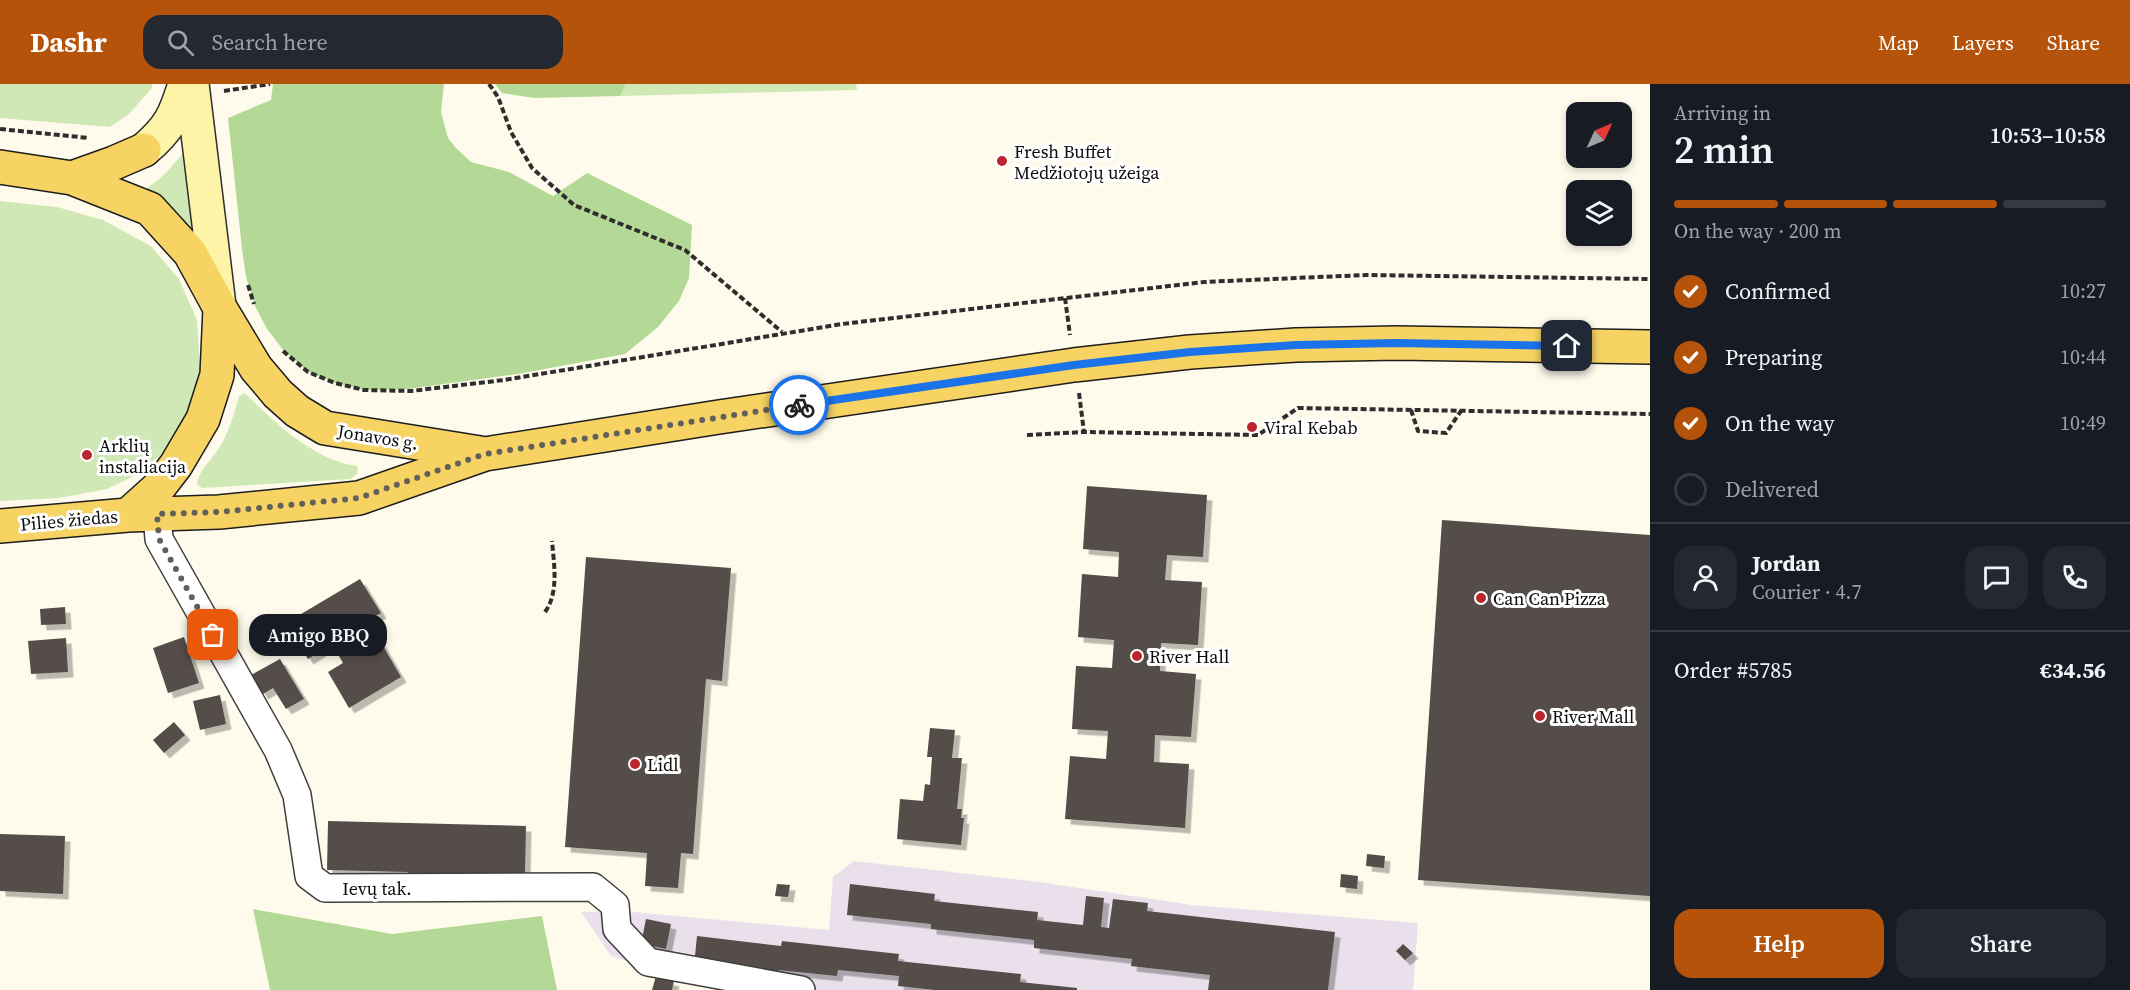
<!DOCTYPE html>
<html lang="en">
<head>
<meta charset="utf-8">
<style>
  body { margin:0; font-family:"Source Serif 4",serif; background:#242831; color:#f1f3f6; height:100vh; display:flex; flex-direction:column; font-size:22px; white-space:nowrap }
  * { box-sizing:border-box; margin:0 }
  p { font-size:20px; color:#9ea1a6 }
  .icon { flex:none; width:33px; height:33px; fill:none; stroke:currentColor; stroke-width:2; stroke-linecap:round; stroke-linejoin:round }
  .map { position:relative; flex:1; overflow:hidden }
  .drawer { display:flex; flex-direction:column; background:#171b24; width:480px }
  .drawer>* { flex:none }
  .needle { width:39px; rotate:46deg }
  .tools { position:absolute; left:1566px; top:18px; display:grid; gap:12px }
  .tools a { display:grid; place-items:center; width:66px; height:66px; border-radius:12px; background:#171b24; box-shadow:0 3px 9px #0003; font-size:30px }
  .pin { position:absolute; display:grid; place-items:center; width:51px; height:51px; color:#fff; margin:-26px; border-radius:12px; box-shadow:0 3px 9px #0006 }
  .courier { position:absolute; display:grid; place-items:center; width:60px; height:60px; margin:-30px; border:4px solid #1a73e8; border-radius:50%; background:#fff; color:#222; box-shadow:0 2px 8px #0007 }
  .bubble { position:absolute; height:42px; border-radius:18px; background:#171b24; box-shadow:0 3px 9px #0003; font-size:20px; font-weight:600; line-height:42px; text-align:center }
  .headline em { font-style:normal; font-weight:600 }
  .headline div { display:flex; flex-direction:column-reverse }
  .headline { display:flex; align-items:center; justify-content:space-between; height:102px; padding:0 24px }
  h1 { font-size:39px; font-weight:600; line-height:45px }
  .bar { display:grid; grid-template-columns:repeat(4,1fr); gap:9px 6px; align-content:center; height:72px; padding:0 24px }
  .bar i { height:8px; border-radius:4px; background:#363941 }
  .bar .active { background:#b45309 }
  .bar p { grid-column:span 4 }
  .line { display:flex; align-items:center; gap:15px; padding:0 24px; border-top:2px solid #363941 }
  .line div { flex:1 }
  .round { display:grid; place-items:center; flex:none; width:63px; height:63px; border-radius:18px; background:#242831 }
  ol { padding:0 24px; list-style:none }
  li { display:flex; align-items:center; gap:18px; height:66px }
  li p { margin-inline-start:auto }
  li .icon { padding:6px; border-radius:50%; background:#b45309; color:#fff; stroke-width:4 }
  li:last-child { color:#9ea1a6 }
  li i { width:33px; height:33px; border:3px solid #363941; border-radius:50% }
  .button { display:flex; gap:12px; margin-top:auto; padding:12px 24px }
  .button a { flex:1; height:69px; border-radius:18px; background:#b45309; color:#fff; font-size:24px; font-weight:600; line-height:69px; text-align:center }
  .button a+a { background:#242831; color:#f1f3f6 }
  header { display:flex; align-items:center; gap:36px; box-sizing:border-box; height:84px; padding:0 30px; background:#b45309; color:#fff }
  header strong { font-size:28px }
  nav { display:flex; gap:33px; margin-inline-start:auto; font-size:21px }
  .search { width:420px; height:54px; background:#242831; display:flex; align-items:center; gap:15px; box-sizing:border-box; padding:0 21px; border-radius:18px; color:#9ea1a6; font-size:22px }
  main { display:flex; flex:1; min-height:0 }
  .map>svg:first-child { display:block }
</style>
</head>
<body>
<header>
<strong>Dashr</strong>
<div class="search"><svg class="icon" aria-label="search" viewBox="0 0 24 24"><circle cx="10" cy="10" r="6"/><path d="M15 15l6 6"/></svg>Search here</div>
<nav><a>Map</a><a>Layers</a><a>Share</a></nav>
</header>
<main>
<div class="map">
<svg width="1650" height="906" viewBox="0 0 1650 906">
  <defs>
    <filter id="shadow"><feDropShadow dx="5.5" dy="5.5" stdDeviation="0" flood-color="#0004"/></filter>
  </defs>
  <rect width="100%" height="100%" fill="#fffbec"/>
  <path fill="#eae0eb" d="M854,777L1040,798L1192,821L1418,839L1413,906H795L650,884L611,872L581,828L622,827L829,846L833,793Z"/>
  <path fill="#d0e8b6" d="M0,0H152V4L129,30L110,43L0,34Z
    M626,0H856L857,6L620,12Z
    M185,66L197,152L175,130L142,107C161,96 172,83 185,66Z
    M0,117L57,123L103,136L151,162L179,195L197,236L200,283L190,330L165,367L136,391L107,405L59,414L0,417Z
    M245,309C275,339 314,376 357,382L358,389L351,395L202,404L197,400C199,385 211,377 219,364C229,348 234,330 239,312Z"/>
  <path fill="#b4d996" d="M273,0H444L441,28L448,54L456,64L471,78L509,88L553,112L587,89L692,141L689,194L679,217L658,243L625,270L518,290L407,305L364,306L335,299L308,288L284,267L267,245L255,222L246,193L242,165L228,34L271,16Z
    M495,0H626L620,12L534,14L502,9Z
    M253,825L392,850L542,832L557,906H270Z"/>
  <path fill="#554d49" filter="url(#shadow)" d="M1087,402L1207,411L1203,473L1167,471L1165,496L1202,498L1198,561L1161,559L1160,587L1196,590L1191,653L1155,651L1154,678L1189,680L1185,744L1065,735L1070,672L1106,675L1108,647L1072,645L1076,582L1112,584L1114,556L1078,553L1082,490L1118,493L1119,468L1083,465Z
    M1442,436L1650,451V812L1418,796Z
    M586,473L731,484L722,597L706,595L693,770L681,769L678,804L645,802L647,769L565,763Z
    M360,495L381,529L368,536L401,593L349,624L328,588L343,579L332,560L308,575L286,539Z
    M65,523L66,540L41,541L40,525Z
    M184,553L199,599L168,609L153,564Z
    M66,554L68,588L31,590L28,557Z
    M280,575L304,615L286,625L273,604L263,610L251,591Z
    M220,611L226,640L200,646L193,617Z
    M174,638L185,651L164,669L153,656Z
    M930,644L955,646L952,674H962L957,725H962L961,734H964L961,761L897,755L900,715L923,717L925,700L930,701L932,673H927Z
    M328,737L526,742L525,792L424,789L423,796L408,795V788L327,786Z
    M0,750L65,752L63,810L0,807Z
    M1367,770L1385,772L1384,784L1366,782Z
    M1341,790L1358,792L1357,805L1340,803Z
    M777,800L790,801L788,813L775,812Z
    M850,800L935,810L934,817L1038,828L1037,836L1083,841L1086,812L1104,814L1101,843L1109,844L1113,815L1148,819L1147,827L1335,848L1328,906H1208L1210,891L1131,882L1132,875L1034,864V856L931,845V840L847,831Z
    M646,835L671,840L666,865L652,862L642,855Z
    M697,852L781,862L782,857L899,870L898,877L1021,890L1020,898L1077,904V906H935L898,902L899,892L838,886L837,892L778,886V891L694,882Z
    M1403,860L1413,869L1405,876L1396,867Z
    M656,892L674,897L672,906H652Z"/>
  <g fill="none" stroke-linecap="round" stroke-linejoin="round">
    <defs>
      <path id="minor" d="M157,430L159,455L278,666L297,711L309,792L325,804L593,803L615,821L617,845L648,878L801,906"/>
      <path id="secondary" d="M192,0L219,222
        M144,66C170,44 175,32 185,0"/>
      <path id="primary" d="M0,83L72,94L150,125L190,169L220,224L256,284L278,310L297,327L325,344L480,369
        M72,94L114,79L144,66
        M128,431L159,403L176,381L203,335L217,291L220,224
        M0,442L128,431L219,428L359,414L485,370L719,333L1074,281L1190,268L1296,261L1396,259L1650,263"/>
    </defs>
    <use href="#minor" stroke="#3f3f3f" stroke-width="30"/>
    <use href="#secondary" stroke="#2e2e2e" stroke-width="36"/>
    <use href="#primary" stroke="#1d1d1d" stroke-width="36"/>
    <path stroke="#2e2e2e" stroke-width="4" stroke-dasharray="6 3" stroke-linecap="butt" d="M489,0L498,13L511,48L532,84L574,121L685,166L782,248
      M224,7L270,0
      M0,45L89,54
      M248,201L254,220
      M1065,214L1070,251
      M283,267L308,288L335,299L364,306L411,307L504,296L842,240L1204,198L1366,191L1650,195
      M1079,309L1084,348
      M1411,326L1418,347L1446,349L1461,327
      M1027,351L1084,348L1258,351L1298,324L1650,330
      M545,528C559,509 554,480 552,457"/>
    <use href="#minor" stroke="#fff" stroke-width="27"/>
    <use href="#secondary" stroke="#fef4a7" stroke-width="33"/>
    <use href="#primary" stroke="#f7d364" stroke-width="33"/>
  </g>
  <g fill="none" stroke-linecap="round" stroke-linejoin="round">
    <path stroke="#61605a" stroke-width="6" stroke-dasharray="0 10.8" d="M213,551L159,455L157,430L219,428L359,414L485,370L799,321"/>
    <path stroke="#1a73e8" stroke-width="8" d="M799,321L1074,281L1190,268L1296,261L1396,259L1567,262"/>
  </g>
  <g fill="#ba262e" stroke="#fff" stroke-width="2">
    <circle cx="1002" cy="77" r="6"/>
    <circle cx="1252" cy="343" r="6"/>
    <circle cx="87" cy="371" r="6"/>
    <circle cx="1481" cy="514" r="6"/>
    <circle cx="1137" cy="572" r="6"/>
    <circle cx="1540" cy="632" r="6"/>
    <circle cx="635" cy="680" r="6"/>
  </g>
  <g text-anchor="middle" dominant-baseline="central" stroke-width="6" stroke-linejoin="round" paint-order="stroke">
    <g font-size="18" fill="#0c0c0c" stroke="#fff" text-anchor="start">
      <text x="1014" y="67">Fresh Buffet<tspan x="1014" dy="21">Medžiotojų užeiga</tspan></text>
      <text x="1264" y="343">Viral Kebab</text>
      <text x="99" y="361">Arklių<tspan x="99" dy="21">instaliacija</tspan></text>
      <text x="1493" y="514">Can Can Pizza</text>
      <text x="1149" y="572">River Hall</text>
      <text x="1552" y="632">River Mall</text>
      <text x="647" y="680">Lidl</text>
    </g>
    <g font-size="18" fill="#0c0c0c" stroke="#fff">
      <text transform="translate(378 353) rotate(9)">Jonavos g.</text>
      <text transform="translate(69 436) rotate(-5)">Pilies žiedas</text>
      <text x="377" y="804">Ievų tak.</text>
    </g>
  </g>
</svg>
<div class="tools">
<a><svg class="needle" viewBox="-14 -14 28 28"><path d="M0-13l5 13h-10z" fill="#e53935"/><path d="M0 13l5-13h-10z" fill="#9ea1a6"/></svg></a>
<a><svg class="icon" aria-label="layers" viewBox="0 0 24 24"><path d="M12 4l9 5-9 5-9-5zM3 14l9 5 9-5"/></svg></a>
</div>
<div class="pin" style="left:213px;top:551px;background:#ea580c"><svg class="icon" aria-label="bag" viewBox="0 0 24 24"><path d="M5 8h14l-1 12H6zM9 8a3 3 0 0 1 6 0"/></svg></div>
<div class="pin" style="left:1567px;top:262px;background:#1f2937"><svg class="icon" aria-label="home" viewBox="0 0 24 24"><path d="M3 11l9-7 9 7M6 9v11h12V9"/></svg></div>
<div class="courier" style="left:799px;top:321px"><svg class="icon" aria-label="bike" viewBox="0 0 24 24"><circle cx="6" cy="16" r="4"/><circle cx="18" cy="16" r="4"/><path d="M6 16l4-8h5l3 8M10 8l3 8H6M13 5h3"/></svg></div>
<div class="bubble" style="left:249px;top:530px;width:138px">Amigo BBQ</div>
</div>
<section class="drawer">
<div class="headline"><div><h1>2 min</h1><p>Arriving in</p></div><em>10:53–10:58</em></div>
<div class="bar"><i class="active"></i><i class="active"></i><i class="active"></i><i></i><p>On the way · 200 m</p></div>
<ol>
<li><svg class="icon" aria-label="check" viewBox="0 0 24 24"><path d="M5 12l5 5 9-10"/></svg>Confirmed<p>10:27</p></li>
<li><svg class="icon" aria-label="check" viewBox="0 0 24 24"><path d="M5 12l5 5 9-10"/></svg>Preparing<p>10:44</p></li>
<li><svg class="icon" aria-label="check" viewBox="0 0 24 24"><path d="M5 12l5 5 9-10"/></svg>On the way<p>10:49</p></li>
<li><i></i>Delivered</li>
</ol>
<div class="line" style="height:108px"><a class="round"><svg class="icon" aria-label="person" viewBox="0 0 24 24"><circle cx="12" cy="8" r="4"/><path d="M4 21q1-7 8-7t8 7"/></svg></a><div><b>Jordan</b><p>Courier · 4.7</p></div><a class="round"><svg class="icon" aria-label="chat" viewBox="0 0 24 24"><path d="M4 5h16v11H9l-5 4z"/></svg></a><a class="round"><svg class="icon" aria-label="phone" viewBox="0 0 24 24"><path d="M5 4h4l2 5-3 2q2 4 5 5l2-3 5 2v4C11 20 4 13 5 4z"/></svg></a></div>
<div class="line" style="height:78px"><div>Order #5785</div><b>€34.56</b></div>
<div class="button"><a>Help</a><a>Share</a></div>
</section>
</main>
</body>
</html>
